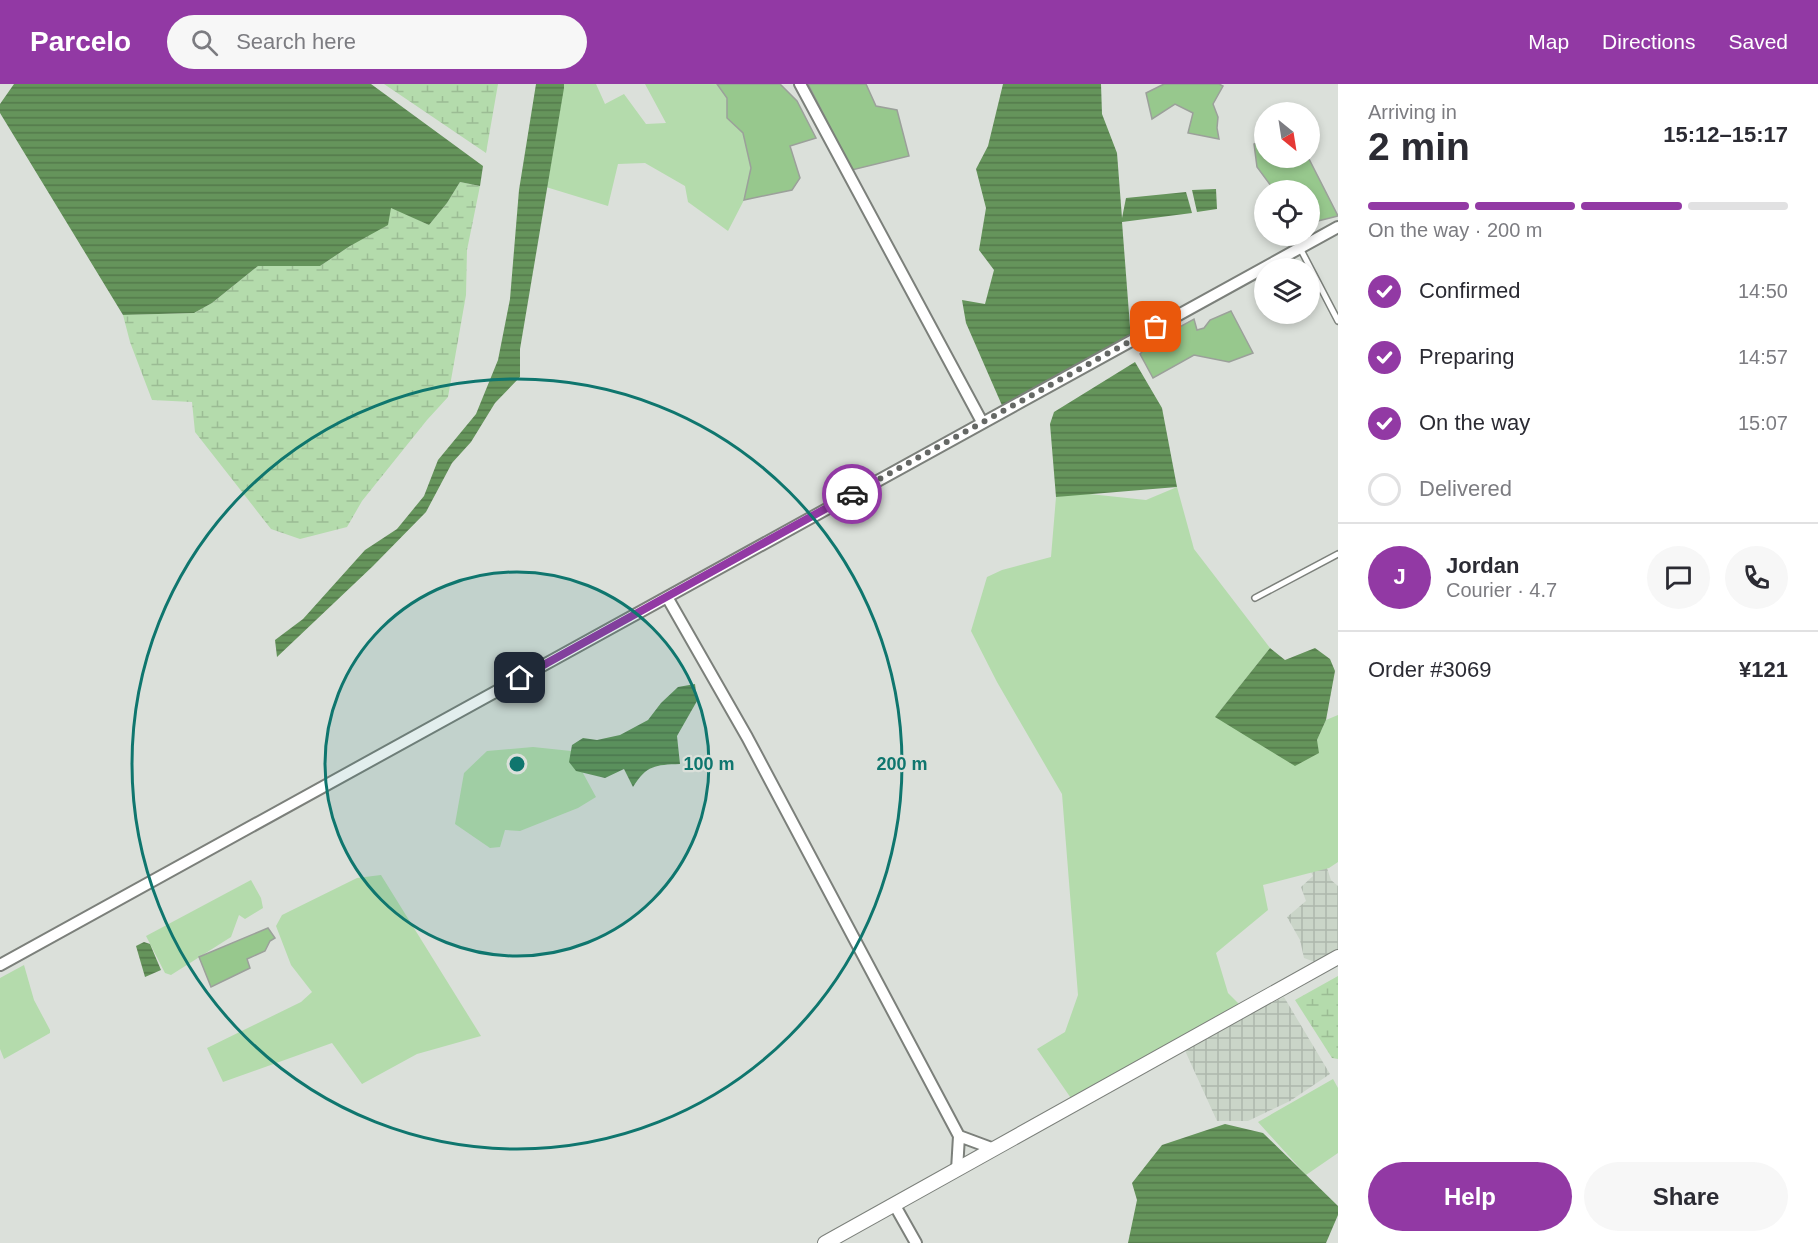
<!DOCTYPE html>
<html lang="en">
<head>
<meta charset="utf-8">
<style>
  body { margin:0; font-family:Arial,sans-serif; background:#f7f7f7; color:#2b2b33; height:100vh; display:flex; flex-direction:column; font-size:22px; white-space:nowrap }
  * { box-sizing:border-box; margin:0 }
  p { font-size:20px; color:#7c7c81 }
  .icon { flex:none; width:33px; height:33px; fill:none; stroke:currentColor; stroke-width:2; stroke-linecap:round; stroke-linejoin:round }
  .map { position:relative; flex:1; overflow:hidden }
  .panel { display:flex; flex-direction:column; background:#fff; width:480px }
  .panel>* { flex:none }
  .needle { width:39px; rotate:150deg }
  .fabs { position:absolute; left:1254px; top:18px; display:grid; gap:12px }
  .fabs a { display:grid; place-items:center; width:66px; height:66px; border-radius:50%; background:#fff; box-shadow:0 3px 9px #0003; font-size:30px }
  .pin { position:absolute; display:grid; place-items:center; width:51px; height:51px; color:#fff; margin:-26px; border-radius:12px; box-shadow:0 3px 9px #0006 }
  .courier { position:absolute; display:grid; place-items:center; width:60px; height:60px; margin:-30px; border:4px solid #9239a4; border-radius:50%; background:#fff; color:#222; box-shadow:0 2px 8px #0007 }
  .summary em { font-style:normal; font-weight:800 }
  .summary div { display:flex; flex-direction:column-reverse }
  .summary { display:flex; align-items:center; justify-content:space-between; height:102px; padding:0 30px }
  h1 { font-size:39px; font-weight:800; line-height:45px }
  .bar { display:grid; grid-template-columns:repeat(4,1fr); gap:9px 6px; align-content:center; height:72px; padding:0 30px }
  .bar i { height:8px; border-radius:4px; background:#e1e1e2 }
  .bar .active { background:#9239a4 }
  .bar p { grid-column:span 4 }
  .line { display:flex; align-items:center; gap:15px; padding:0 30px; border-top:2px solid #e1e1e2 }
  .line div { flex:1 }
  .round { display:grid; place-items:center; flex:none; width:63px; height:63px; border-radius:32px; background:#f7f7f7 }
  ol { padding:0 30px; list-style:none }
  li { display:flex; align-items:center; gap:18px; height:66px }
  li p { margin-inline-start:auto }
  li .icon { padding:6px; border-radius:50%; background:#9239a4; color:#fff; stroke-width:4 }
  li:last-child { color:#7c7c81 }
  li i { width:33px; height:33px; border:3px solid #e1e1e2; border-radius:50% }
  .button { display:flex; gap:12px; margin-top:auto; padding:12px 30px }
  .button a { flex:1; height:69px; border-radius:36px; background:#9239a4; color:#fff; font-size:24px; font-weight:800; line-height:69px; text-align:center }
  .button a+a { background:#f7f7f7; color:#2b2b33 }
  header { display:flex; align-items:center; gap:36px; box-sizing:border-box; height:84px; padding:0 30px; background:#9239a4; color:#fff }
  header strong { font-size:28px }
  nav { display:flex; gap:33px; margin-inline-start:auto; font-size:21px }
  .search { width:420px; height:54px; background:#f7f7f7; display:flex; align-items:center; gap:15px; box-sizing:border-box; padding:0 21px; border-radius:33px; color:#7c7c81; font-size:22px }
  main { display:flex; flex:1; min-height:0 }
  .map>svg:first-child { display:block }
</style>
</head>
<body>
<header>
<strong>Parcelo</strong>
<div class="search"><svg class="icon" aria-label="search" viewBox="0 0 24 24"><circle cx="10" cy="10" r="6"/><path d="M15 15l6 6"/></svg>Search here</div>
<nav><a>Map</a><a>Directions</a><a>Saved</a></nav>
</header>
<main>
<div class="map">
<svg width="1338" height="1159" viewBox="0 0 1338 1159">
  <defs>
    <pattern id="industrial-grid" width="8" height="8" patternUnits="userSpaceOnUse" patternTransform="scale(1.5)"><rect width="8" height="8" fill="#cad5c8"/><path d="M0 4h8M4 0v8" fill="none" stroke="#adb7ac"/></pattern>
    <pattern id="wetland-marsh" width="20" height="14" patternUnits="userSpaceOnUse" patternTransform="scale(1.5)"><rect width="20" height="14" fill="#b4dbac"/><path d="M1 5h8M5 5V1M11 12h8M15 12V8" fill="none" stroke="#9bbc94"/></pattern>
    <pattern id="water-rules" width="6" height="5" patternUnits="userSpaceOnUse" patternTransform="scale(1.5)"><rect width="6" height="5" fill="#65945b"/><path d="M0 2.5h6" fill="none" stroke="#53794b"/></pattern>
  </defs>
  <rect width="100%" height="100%" fill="#dbe0da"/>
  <path fill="url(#industrial-grid)" d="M1325,778L1331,796L1338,802V873L1323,881L1304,874L1300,856L1287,833L1306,817L1301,803L1313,792L1309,784Z
    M1284,913L1330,990L1290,1017L1248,1037H1217L1182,960Z"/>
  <path fill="#b4dbac" d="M564,0H596L605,20L624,10L646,40L666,39L645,0H717L727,14V34L743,49L751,84L744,116L728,147L688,118L685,102L645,79L618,80L608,122L546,103Z
    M1177,403L1194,465L1270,564L1216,632L1317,656L1326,636L1338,631V778L1329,784L1263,801L1268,826L1216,869L1228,909L1244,925L1075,1020L1037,965L1065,948L1078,911L1062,710L997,598L971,547L987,493L1002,486L1051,473L1056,413L1080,409L1146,416Z
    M533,663L571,667L596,713L578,724L520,747L505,746L500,763L490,764L455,740L464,689L487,667Z
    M381,791L481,952L417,970L362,1000L332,959L223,998L207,964L301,918L312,908L291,881L276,842L282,831L357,794Z
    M251,796L261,814L263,824L245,835L239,831L231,853L171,891L165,889L146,852Z
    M24,881L34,916L50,946V949L4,975L0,965V894Z
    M1333,995L1338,1004V1069L1306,1091L1258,1038Z"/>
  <path fill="url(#wetland-marsh)" d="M384,0H498L486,69Z
    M460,98L480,102L467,166L466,211L448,313L427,336L362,417L347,443L300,455L271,445L195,348L192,318L152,316L130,258L123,231L194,229L212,219L258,182H320L350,162L391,123L429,141L447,119Z
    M1338,892V975L1332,974L1295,916Z"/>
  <path fill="url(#water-rules)" d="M14,0H371L483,82L480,102L460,98L447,119L429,141L391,124L388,141L350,162L320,182H258L212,219L194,229L123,231L0,29V20Z
    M536,0H564V4L520,265V293L495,319L471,358L452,379L426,428L373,482L277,573L275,556L303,535L365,466L397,445L424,412L438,376L476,330L498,276L510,215L519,106Z
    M1003,0H1101L1102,30L1117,69L1122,134L1126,114L1186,108L1192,129L1122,138L1131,256L1004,326L966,239L962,216L985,220L994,186L979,166L986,124L976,85L988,62Z
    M1216,105L1217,125L1197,128L1192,106Z
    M1135,278L1162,324L1177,403L1056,413L1050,340L1054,328Z
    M1270,564L1285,576L1315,564L1330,575L1335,587L1326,636L1317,656L1319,669L1295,682L1215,633Z
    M695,600L697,617L677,652L680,680C655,681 647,681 633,703L624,685L605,694L576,687L569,678L572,661L583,654L597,656L620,651L648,636L661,619L678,603Z
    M144,858L150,860L161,886L145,893L136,862Z
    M1225,1040L1263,1049L1338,1122V1131L1326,1159H1128L1137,1116L1132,1099L1162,1061Z"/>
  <path fill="#97c88d" stroke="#9ba09a" stroke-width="1.5" d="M717,0H780L797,17L816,54L790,62L800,94L792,106L744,116L751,84L743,49L727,34V14Z
    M808,0H866L876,22L897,26L909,72L852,86Z
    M1164,0H1219L1223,2L1213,20L1218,33L1217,44L1219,55L1188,49L1193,29L1175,20L1152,35L1146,9Z
    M1264,57V74L1309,75L1338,132L1310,139V106H1274L1257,83L1254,60Z
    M1231,227L1253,269L1229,278L1194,271L1153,294L1140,270L1152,258L1194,235L1197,246L1204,244L1210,236Z
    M268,844L275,854L270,857L265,867L247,875L250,884L211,903L199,873Z"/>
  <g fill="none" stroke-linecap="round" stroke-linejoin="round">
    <defs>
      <path id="service" d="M1300,164L1338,237
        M1255,514L1338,470"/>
      <path id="minor" d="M800,0L982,338
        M667,513L747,653L959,1052L957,1086
        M0,881L1338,143
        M959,1052L994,1065
        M894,1120L916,1159"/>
      <path id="tertiary" d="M825,1159L1338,873"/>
    </defs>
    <use href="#service" stroke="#7c807b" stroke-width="8"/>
    <use href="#minor" stroke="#7c807b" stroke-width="14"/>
    <use href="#tertiary" stroke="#7c807b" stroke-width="16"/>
    <use href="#service" stroke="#fff" stroke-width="5"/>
    <use href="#minor" stroke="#fff" stroke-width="10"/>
    <use href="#tertiary" stroke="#fff" stroke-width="14"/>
  </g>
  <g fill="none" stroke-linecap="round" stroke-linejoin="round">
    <path stroke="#656865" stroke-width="6" stroke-dasharray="0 10.8" d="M852,410L1156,243"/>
    <path stroke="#9239a4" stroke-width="8" d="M520,594L852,410"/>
  </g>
  <circle cx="517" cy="680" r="192" fill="#0f766e" fill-opacity=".12"/>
  <g fill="none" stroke="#0f766e" stroke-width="3">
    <circle cx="517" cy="680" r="192"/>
    <circle cx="517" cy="680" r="385"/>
  </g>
  <circle cx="517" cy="680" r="9" fill="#0f766e" stroke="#dbe0da" stroke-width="3"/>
  <g font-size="18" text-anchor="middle" font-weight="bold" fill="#0f766e" stroke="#dbe0da" stroke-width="4.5" stroke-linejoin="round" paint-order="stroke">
    <text x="709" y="686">100 m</text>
    <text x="902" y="686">200 m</text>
  </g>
</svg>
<div class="fabs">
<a><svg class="needle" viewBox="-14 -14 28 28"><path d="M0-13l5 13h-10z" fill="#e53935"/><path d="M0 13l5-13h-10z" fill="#7c7c81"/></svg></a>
<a><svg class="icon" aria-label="locate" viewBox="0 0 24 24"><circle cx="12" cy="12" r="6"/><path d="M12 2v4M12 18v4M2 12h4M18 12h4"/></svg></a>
<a><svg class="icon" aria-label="layers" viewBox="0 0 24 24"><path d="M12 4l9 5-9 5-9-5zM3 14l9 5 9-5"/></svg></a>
</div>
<div class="pin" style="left:1156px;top:243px;background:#ea580c"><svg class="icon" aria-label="bag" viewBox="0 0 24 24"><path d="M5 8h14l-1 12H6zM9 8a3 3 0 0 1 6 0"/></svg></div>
<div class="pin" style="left:520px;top:594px;background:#1f2937"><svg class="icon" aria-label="home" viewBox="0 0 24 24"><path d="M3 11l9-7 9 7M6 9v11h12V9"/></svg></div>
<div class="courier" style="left:852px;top:410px"><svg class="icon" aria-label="car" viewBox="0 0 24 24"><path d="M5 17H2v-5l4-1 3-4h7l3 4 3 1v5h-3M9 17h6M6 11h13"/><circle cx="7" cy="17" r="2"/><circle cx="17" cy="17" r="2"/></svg></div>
</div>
<section class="panel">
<div class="summary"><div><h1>2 min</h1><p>Arriving in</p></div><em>15:12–15:17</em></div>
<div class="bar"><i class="active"></i><i class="active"></i><i class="active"></i><i></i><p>On the way · 200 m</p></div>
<ol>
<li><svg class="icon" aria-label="check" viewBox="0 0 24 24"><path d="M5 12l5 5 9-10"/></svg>Confirmed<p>14:50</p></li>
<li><svg class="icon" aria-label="check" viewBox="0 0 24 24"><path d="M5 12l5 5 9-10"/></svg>Preparing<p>14:57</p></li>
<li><svg class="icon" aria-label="check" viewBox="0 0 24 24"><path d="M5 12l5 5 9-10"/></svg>On the way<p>15:07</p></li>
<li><i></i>Delivered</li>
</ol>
<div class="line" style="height:108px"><b class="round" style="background:#9239a4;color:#fff">J</b><div><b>Jordan</b><p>Courier · 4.7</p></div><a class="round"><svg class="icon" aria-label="chat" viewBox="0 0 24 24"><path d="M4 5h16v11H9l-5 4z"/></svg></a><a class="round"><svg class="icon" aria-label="phone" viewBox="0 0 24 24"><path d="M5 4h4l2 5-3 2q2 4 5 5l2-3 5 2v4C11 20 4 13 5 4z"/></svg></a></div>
<div class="line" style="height:78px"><div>Order #3069</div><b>¥121</b></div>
<div class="button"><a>Help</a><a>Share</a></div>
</section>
</main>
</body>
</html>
